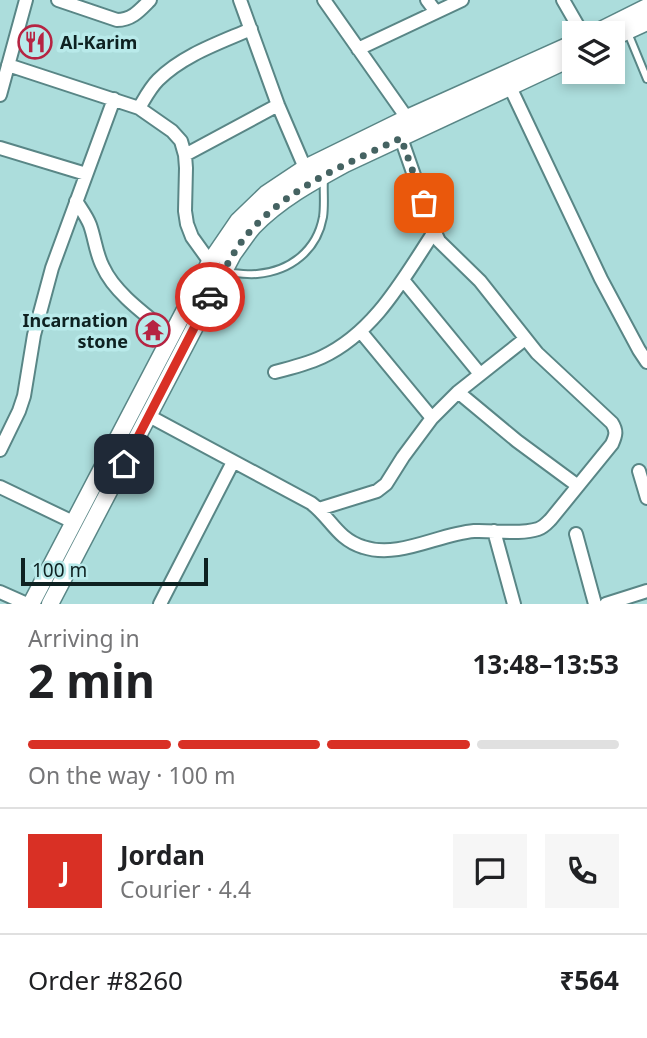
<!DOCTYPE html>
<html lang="en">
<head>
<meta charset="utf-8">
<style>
  body { margin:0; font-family:"Noto Sans",sans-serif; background:#f6f6f6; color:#202124; height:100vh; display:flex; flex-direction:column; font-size:26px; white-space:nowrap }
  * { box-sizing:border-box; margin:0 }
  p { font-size:23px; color:#757577 }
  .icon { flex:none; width:38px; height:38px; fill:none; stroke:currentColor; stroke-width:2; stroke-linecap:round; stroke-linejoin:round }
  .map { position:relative; height:604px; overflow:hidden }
  .drawer { display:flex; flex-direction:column; background:#fff; flex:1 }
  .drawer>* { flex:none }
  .fabs { position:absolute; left:562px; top:21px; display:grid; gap:14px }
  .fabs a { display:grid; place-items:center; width:63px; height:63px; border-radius:0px; background:#fff; box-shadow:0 4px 10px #0003; font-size:35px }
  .scale { position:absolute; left:21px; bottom:18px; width:187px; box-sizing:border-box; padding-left:7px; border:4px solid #0e2121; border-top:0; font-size:19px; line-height:24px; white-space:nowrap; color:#0e2121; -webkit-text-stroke:5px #b9eaea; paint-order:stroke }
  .pin { position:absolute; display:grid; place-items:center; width:60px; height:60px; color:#fff; margin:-30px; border-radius:14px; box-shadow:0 4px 10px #0006 }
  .courier { position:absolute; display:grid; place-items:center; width:70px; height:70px; margin:-35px; border:5px solid #d93025; border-radius:50%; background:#fff; color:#222; box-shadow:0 2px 9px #0007 }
  .summary em { font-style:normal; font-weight:700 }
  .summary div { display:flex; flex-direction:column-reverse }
  .summary { display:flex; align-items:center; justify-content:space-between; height:119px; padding:0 28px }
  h1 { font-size:46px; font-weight:700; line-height:52px }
  .bar { display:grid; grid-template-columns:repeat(4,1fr); gap:10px 7px; align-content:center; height:84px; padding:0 28px }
  .bar i { height:9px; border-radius:5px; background:#e0e0e0 }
  .bar .current { background:#d93025 }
  .bar p { grid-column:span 4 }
  .line { display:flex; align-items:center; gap:18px; padding:0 28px; border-top:2px solid #e0e0e0 }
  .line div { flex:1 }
  .round { display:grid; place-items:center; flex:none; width:74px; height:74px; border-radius:0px; background:#f6f6f6 }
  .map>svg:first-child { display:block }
</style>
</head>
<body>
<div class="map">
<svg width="647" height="604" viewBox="0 0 647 604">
  <rect width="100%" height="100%" fill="#acdddc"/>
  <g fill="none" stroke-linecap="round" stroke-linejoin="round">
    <defs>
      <path id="lane" d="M628,33L647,79
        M224,272C235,273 246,275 257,274C291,271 317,250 323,217C325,204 323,190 324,178"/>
      <path id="street" d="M58,0L117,20C132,20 140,10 150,0
        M240,0L278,105L305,168
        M324,0L407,118
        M427,0L436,12
        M563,0L582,33
        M358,49L462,0
        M8,65L139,108L172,131L181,141L185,155L186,168L185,211L187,224L192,237L210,262
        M510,87L601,279L639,350L647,362
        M0,95L26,0
        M139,108C145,98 150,88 158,80C183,55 219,43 251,29
        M0,148L86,174
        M185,155L278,105
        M76,201C81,209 87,217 90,225C95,239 96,254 103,267C115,294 149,317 172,336
        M403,280L480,374
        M361,332L432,418
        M275,372C291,368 307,364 322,357C375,332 403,279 434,232
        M458,392L517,441L578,486
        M149,416L311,503C331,518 337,539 363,547C399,559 438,534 474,531C493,530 520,535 538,529C544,527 547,523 551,519L612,444C616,435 617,431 612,423L537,353L480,281L439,241L431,224L401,138
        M0,450L19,411L24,396L34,335L52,268L114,99
        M639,471L647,498
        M0,487L73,522
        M319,509L377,491L386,484L403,457L432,418L458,392L525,339
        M494,531L514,604
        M576,534L595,604
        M0,592L27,604
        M160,604L233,462
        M606,604L647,591"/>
      <path id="secondary" d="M595,33L647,7
        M612,38L647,22
        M31,604L210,262L238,221L266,194L305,168L407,118L574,43
        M50,604L233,254C240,245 246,235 253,227C279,200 312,182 345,164L574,57"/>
    </defs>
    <use href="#lane" stroke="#598686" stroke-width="10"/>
    <use href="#street" stroke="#598686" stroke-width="16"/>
    <use href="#secondary" stroke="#598686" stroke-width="19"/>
    <use href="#lane" stroke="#fff" stroke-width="6"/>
    <use href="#street" stroke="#fff" stroke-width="12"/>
    <use href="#secondary" stroke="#fff" stroke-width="16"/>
  </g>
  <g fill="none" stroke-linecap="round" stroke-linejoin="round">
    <path stroke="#456362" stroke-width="7" stroke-dasharray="0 12.6" d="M210,297C223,273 234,248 253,228C293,185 349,163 401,138L424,203"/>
    <path stroke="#d93025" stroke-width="9" d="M124,464L210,297"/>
  </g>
  <defs>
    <symbol id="restaurant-ring" viewBox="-11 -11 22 22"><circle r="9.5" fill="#b9eaea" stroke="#b62442" stroke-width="1.5"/><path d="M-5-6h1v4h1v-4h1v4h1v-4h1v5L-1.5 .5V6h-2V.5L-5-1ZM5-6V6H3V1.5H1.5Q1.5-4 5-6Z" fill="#b62442"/></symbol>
    <symbol id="temple-ring" viewBox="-11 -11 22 22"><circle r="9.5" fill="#b9eaea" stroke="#b62442" stroke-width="1.5"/><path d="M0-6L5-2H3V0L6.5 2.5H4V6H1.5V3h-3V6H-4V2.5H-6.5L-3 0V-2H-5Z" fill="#b62442"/></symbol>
  </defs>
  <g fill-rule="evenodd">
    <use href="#restaurant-ring" x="16" y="23" width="38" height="38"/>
    <use href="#temple-ring" x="134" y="311" width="38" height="38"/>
  </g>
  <g text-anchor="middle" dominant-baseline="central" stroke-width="7" stroke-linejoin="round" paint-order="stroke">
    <g font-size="18" font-weight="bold" fill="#0e2121" stroke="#b9eaea" text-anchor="start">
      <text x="60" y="42">Al-Karim</text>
      <text x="128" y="320" text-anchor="end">Incarnation<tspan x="128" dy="21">stone</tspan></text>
    </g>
  </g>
</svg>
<div class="fabs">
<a><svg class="icon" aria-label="layers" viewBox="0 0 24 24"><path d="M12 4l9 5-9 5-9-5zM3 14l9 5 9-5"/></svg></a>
</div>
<div class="scale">100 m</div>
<div class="pin" style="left:424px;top:203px;background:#ea580c"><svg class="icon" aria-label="bag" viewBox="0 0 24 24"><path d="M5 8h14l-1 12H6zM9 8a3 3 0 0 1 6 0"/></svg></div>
<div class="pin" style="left:124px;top:464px;background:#1f2937"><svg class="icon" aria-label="home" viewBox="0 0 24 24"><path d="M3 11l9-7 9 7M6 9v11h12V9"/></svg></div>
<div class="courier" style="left:210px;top:297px"><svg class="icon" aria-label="car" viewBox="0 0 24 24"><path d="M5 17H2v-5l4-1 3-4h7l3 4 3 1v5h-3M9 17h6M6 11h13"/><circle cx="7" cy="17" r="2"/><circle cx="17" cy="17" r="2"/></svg></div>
</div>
<section class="drawer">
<div class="summary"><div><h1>2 min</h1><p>Arriving in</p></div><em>13:48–13:53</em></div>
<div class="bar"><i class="current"></i><i class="current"></i><i class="current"></i><i></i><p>On the way · 100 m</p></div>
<div class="line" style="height:126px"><b class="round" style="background:#d93025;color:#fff">J</b><div><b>Jordan</b><p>Courier · 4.4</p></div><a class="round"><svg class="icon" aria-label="chat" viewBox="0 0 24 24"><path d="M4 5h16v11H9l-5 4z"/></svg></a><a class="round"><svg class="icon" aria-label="phone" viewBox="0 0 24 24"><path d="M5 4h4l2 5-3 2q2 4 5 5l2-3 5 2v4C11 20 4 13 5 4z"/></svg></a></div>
<div class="line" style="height:91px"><div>Order #8260</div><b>₹564</b></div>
</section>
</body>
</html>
